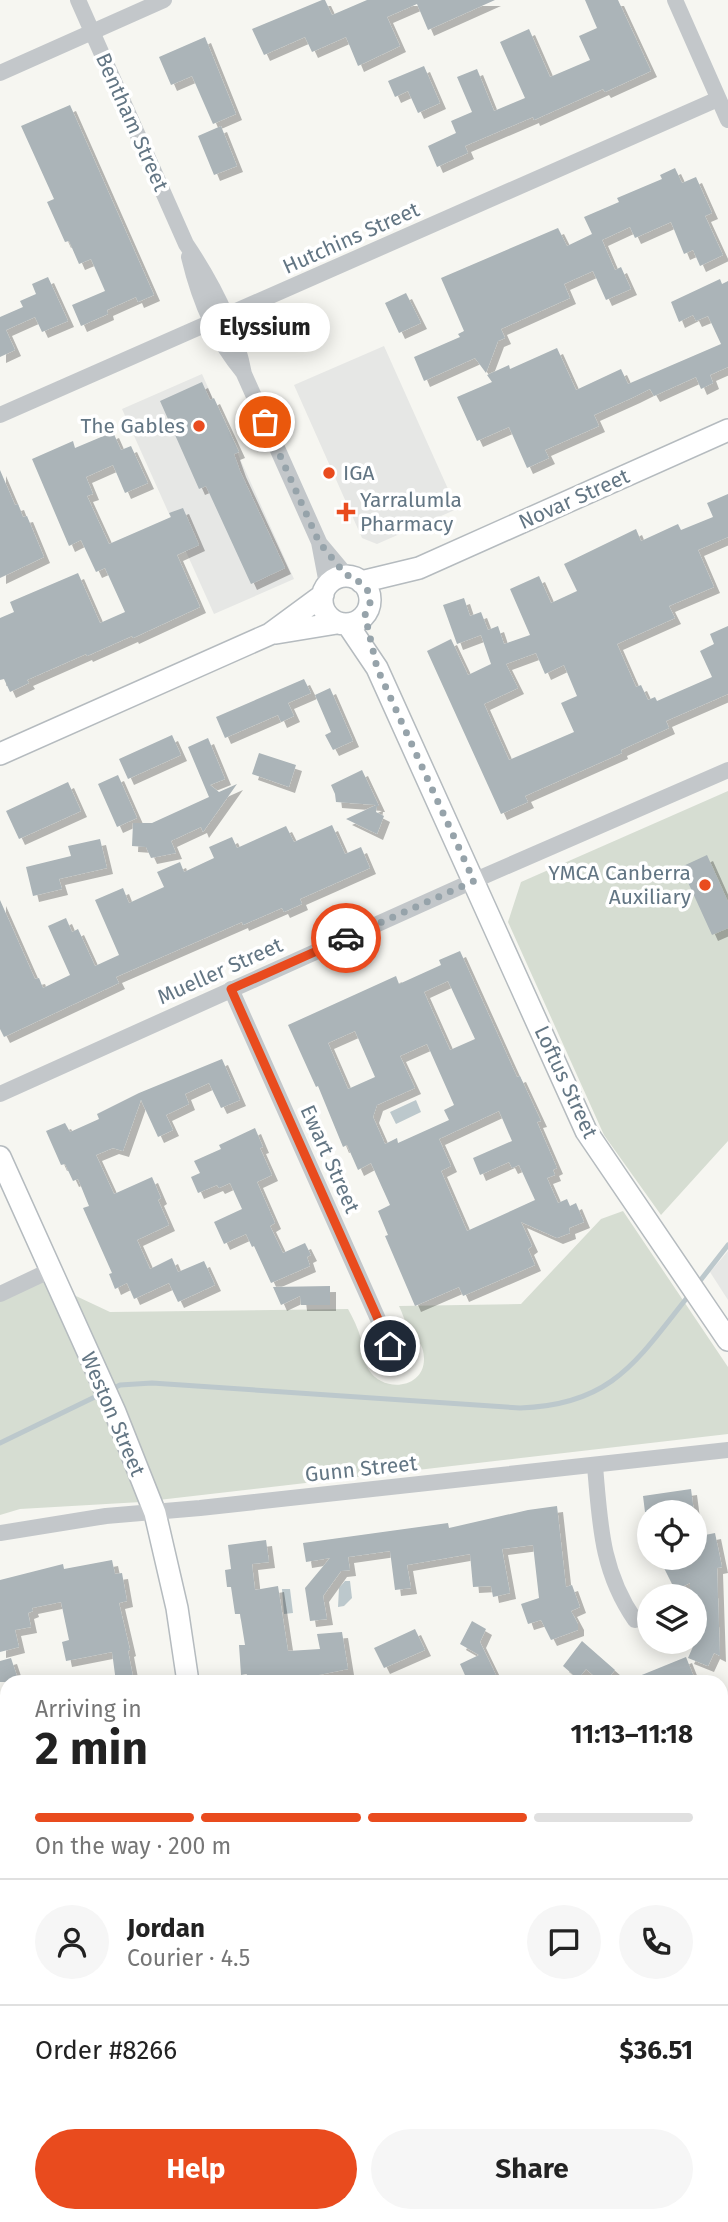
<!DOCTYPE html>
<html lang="en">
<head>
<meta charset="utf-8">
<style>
  body { margin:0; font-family:"Fira Sans",sans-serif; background:#f6f6f6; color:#222; height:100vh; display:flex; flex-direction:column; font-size:26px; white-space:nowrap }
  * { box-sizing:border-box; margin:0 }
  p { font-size:23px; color:#767676 }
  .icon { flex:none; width:38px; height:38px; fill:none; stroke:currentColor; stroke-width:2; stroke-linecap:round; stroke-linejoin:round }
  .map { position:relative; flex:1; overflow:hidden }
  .panel { position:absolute; left:0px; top:1675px; width:728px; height:548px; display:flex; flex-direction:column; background:#fff; border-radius:21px 21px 0 0; box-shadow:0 4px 18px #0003 }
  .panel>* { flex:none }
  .fabs { position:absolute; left:637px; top:1500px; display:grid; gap:14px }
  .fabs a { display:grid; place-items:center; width:70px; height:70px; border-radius:50%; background:#fff; box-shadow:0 4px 18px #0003; font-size:35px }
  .pin { position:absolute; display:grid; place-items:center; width:60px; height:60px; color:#fff; margin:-30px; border:4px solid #fff; border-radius:50%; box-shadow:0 2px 7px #0007 }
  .courier { position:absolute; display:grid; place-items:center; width:70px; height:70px; margin:-35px; border:5px solid #e94b1e; border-radius:50%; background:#fff; color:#222; box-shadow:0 2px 9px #0007 }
  .bubble { position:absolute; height:49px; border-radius:24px; background:#fff; box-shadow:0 4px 18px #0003; font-size:23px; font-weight:700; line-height:49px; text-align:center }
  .head em { font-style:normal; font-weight:700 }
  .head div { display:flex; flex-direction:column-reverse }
  .head { display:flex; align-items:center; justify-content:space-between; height:119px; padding:0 35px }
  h1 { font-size:46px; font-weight:700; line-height:52px }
  .bar { display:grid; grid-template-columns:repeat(4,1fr); gap:10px 7px; align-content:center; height:84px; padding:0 35px }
  .bar i { height:9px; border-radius:5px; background:#e0e0e0 }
  .bar .active { background:#e94b1e }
  .bar p { grid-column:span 4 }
  .line { display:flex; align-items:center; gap:18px; padding:0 35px; border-top:2px solid #e0e0e0 }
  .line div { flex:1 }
  .round { display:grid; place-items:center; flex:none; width:74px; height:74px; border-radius:37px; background:#f6f6f6 }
  .primary-button { display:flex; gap:14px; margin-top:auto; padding:14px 35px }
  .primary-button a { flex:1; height:80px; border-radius:42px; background:#e94b1e; color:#fff; font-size:28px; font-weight:700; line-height:80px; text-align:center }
  .primary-button a+a { background:#f6f6f6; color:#222 }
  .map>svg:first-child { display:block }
</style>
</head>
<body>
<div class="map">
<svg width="728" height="2222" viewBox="0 0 728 2222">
  <defs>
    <filter id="shadow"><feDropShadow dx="6" dy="6" stdDeviation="0" flood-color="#0004"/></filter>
  </defs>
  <rect width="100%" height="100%" fill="#f6f6f1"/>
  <path fill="#e6e7e5" d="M384,346L457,509L377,544L362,538L294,385Z
    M202,374L294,579L214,614L122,409Z
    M728,1251V1300L710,1272Z"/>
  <path fill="#d6ddd2" d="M728,791V1141L661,1215L604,1135L508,922L521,882Z
    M623,1211L728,1367V1434L141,1502L20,1509L0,1515V1301L44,1281L110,1312L348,1309C353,1318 358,1328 361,1339C364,1350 362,1360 369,1370C383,1393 424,1389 424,1359C424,1343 415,1338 408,1326C404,1320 402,1312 399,1306L521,1304L601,1219Z
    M728,1818V1879L721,1883V1821Z
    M728,1890V1945L721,1949V1894Z
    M432,2216H515L513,2222H427Z"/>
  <path fill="#bcc8cc" d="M416,1100L421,1112L396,1124L390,1112Z
    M345,1581H350L352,1598L344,1606L338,1607L339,1588Z
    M282,1589H290L293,1613L284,1614Z"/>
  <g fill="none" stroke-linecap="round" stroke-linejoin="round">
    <path stroke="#bcc8cc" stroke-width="5" d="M696,1286L728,1245
      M110,1390L120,1385L152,1383L520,1408C613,1405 637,1360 690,1294
      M0,1443L101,1394
      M721,1889L728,1885"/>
  </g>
  <path fill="#abb4b8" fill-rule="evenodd" filter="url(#shadow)" d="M322,0H325L332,15L367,0H495L428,30L417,4L387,17L400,46L358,66L346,37L312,52L305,37L264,55L252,29Z
    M585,0H618L651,71L605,92L603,89L534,120L533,117L465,146L468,153L437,167L428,146L456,133L451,121L472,112L457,77L477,69L494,111L525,98L500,42L529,29L550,77L590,60L579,36L597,28Z
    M205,37L236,114L213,124L192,76L171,85L159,57Z
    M424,66L440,103L418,113L408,91L395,97L388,81Z
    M70,105L154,295L138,302L136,297L107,310L108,314L81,326L72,305L105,291L91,259L79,264L69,241L65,242L47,202L54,199L21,126Z
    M221,126L237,166L214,175L198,136Z
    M675,168L682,183L696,177L712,213L705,216L723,255L700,266L693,250L684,254L671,222L635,238L630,227L602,240L615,270L621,267L631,289L606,300L593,271L564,284L570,298L501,329L505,338L498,341L486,373L475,358L424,381L414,357L460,337L458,334L464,331L441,278L558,228L567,246L592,234L584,217L619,202L617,198L662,179L660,175Z
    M48,277L68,321L42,332L35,317L6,330L15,350L0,357V317L23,307L20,301L36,294L32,284Z
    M720,279L722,284L728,281V367L710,375L713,383L701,389L696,377L654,396L650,389L634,397L594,415L599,426L545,450L549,458L527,468L509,427L477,441L457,397L492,382L487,375L509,365L510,369L557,348L576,390L621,369L628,384L721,344L708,316L696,321L693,315L679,322L671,302Z
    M406,293L421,323L399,333L385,303Z
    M202,382L210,400L214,398L239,452L234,454L240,471L285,568L251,584L206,486L199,489L160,401Z
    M113,432L121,450L131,446L148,483L125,493L113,465L86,477L93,494L87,496L109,544L171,517L169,513L183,508L199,545L177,555L200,607L133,638L132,636L87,656L86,654L27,680L29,683L10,692L4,679L0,680V618L14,612L10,602L78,573L100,623L125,612L105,568L96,572L81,540L69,546L32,459L73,441L75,448Z
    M0,470L15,505L18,504L23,517L27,516L44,557L0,578Z
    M728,494V537L698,550L714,587L669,606L675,618L617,644L636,687L641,685L648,700L655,697L657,701L712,677L700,651L714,644L710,634L728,626V694L666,721L669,728L621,750L622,753L525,796L528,802L501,814L427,651L451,639L468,675L491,664L481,635L457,644L443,605L464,598L470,616L481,612L488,630L498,626L504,644L530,635L510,589L539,576L551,603L577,591L564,564L636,529L641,541L678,524L681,530L713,517L707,503ZM536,653L545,674L564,665L577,696L561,703L574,732L509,760L484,704L518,688L506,664Z
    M304,679L311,693L288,703L294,716L281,722L278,715L225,738L216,717Z
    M330,688L353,741L333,750L325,735L331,732L315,695Z
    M172,735L181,755L128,779L119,759Z
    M208,738L225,779L210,785L219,792L237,784L203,832L201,827L171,841L176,853L151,858L146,847L132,846L133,823H152L209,797L188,747Z
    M259,753L296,765L289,787L252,774Z
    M362,770L379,806H377L376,812L384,816L377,834L346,819L376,805L336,802L335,794L331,785Z
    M118,775L137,818L117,827L98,784Z
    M68,782L81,811L19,839L6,811Z
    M332,825L345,854L361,847L370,868L300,899L302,904L284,912L282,908L243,925L242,922L116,977L119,983L4,1037L0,1029V900L35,979L39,978L43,988L70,975L48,926L66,918L72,932L78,929L95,966L119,955L95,900L123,888L129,903L164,887L157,872L180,862L184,872L214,858L209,847L232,837L237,848L286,826L294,842Z
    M100,839L107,868L59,879L62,889L33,896L26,867L71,856L68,846Z
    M707,855L728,902V928L712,935L681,867Z
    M460,951L517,1077L520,1076L541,1121L537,1122L557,1168L553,1170L555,1175L547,1178L558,1203L567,1199L570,1206L576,1203L584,1222L569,1228L570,1233L557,1238L521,1222L532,1246L528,1249L535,1265L463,1296L459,1287L415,1306L385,1236L388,1235L378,1211L390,1205L371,1163L358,1170L347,1145L343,1147L318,1086L316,1087L288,1025L396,976L399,984L441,965L439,960ZM448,981L475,1039L450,1050L424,992ZM355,1031L375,1077L348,1089L328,1043ZM427,1044L454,1105L444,1110L449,1120L398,1143L397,1138L385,1144L373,1117L377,1105L415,1088L400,1056ZM499,1111L512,1141L473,1158L480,1175L509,1162L512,1168L519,1165L535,1200L467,1231L441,1171L451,1166L439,1139Z
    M222,1059L240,1100L221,1108L209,1083L185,1094L189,1104L166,1115L173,1130L158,1137L141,1100L123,1151L113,1148L96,1155L114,1194L152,1177L161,1198L158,1200L169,1225L137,1240L150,1269L172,1258L178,1272L204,1261L215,1285L178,1302L169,1283L134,1299L127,1283L115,1289L109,1274L112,1273L83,1208L89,1206L78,1179L73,1181L65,1164L61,1165L46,1131L65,1123L70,1132L99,1119L97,1114L139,1093Z
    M255,1128L263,1147L260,1148L272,1175L257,1182L275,1223L270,1226L283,1253L305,1243L311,1255L307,1257L310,1266L271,1283L254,1246L252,1247L246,1234L224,1244L214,1222L242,1209L230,1183L219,1188L217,1185L198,1193L191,1177L200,1173L194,1161L221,1149L219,1145Z
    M330,1286V1305H301L300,1296L281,1305L273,1287Z
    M691,1489L694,1512H645L643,1496Z
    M557,1506L566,1587L572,1585L580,1607L571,1611L578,1624V1630L551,1640L541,1620L528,1624L521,1604L539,1598L533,1545L502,1549L510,1593L493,1597L491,1586L473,1587L470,1554L407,1565L411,1588L395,1590L390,1551L348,1557L350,1570L341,1571L323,1596L327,1619L310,1621L305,1588L330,1558L306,1562L303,1543L448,1523L449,1528L528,1510Z
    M715,1533L722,1567L717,1568L720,1656L714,1653L708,1666L688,1658L695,1642V1596H690V1583L675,1590L659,1558H695V1537Z
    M266,1540L269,1562L252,1564L255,1590L278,1586L288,1651L320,1649L317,1634L342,1632L348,1669L309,1677V1680L292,1682H248L247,1674L241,1675L239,1645H245L240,1614H235L231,1587H227L225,1570L231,1569L228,1545Z
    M112,1560L115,1574L122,1573L127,1601L119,1603L130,1650L128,1651L134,1682H116L112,1652L66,1661L62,1642L69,1640L61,1602L32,1608L33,1611L28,1613L31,1627L15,1630L19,1647L0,1652V1580L63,1564L64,1569Z
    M472,1621L486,1629L480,1642L496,1675L481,1682H468L460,1664L479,1655L460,1644Z
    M415,1629L425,1650L384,1668L374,1648Z
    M582,1641L615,1670L605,1682H601L586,1669L578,1679L563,1666Z
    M686,1657L696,1682H627V1681Z
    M11,1658L19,1682H0V1661Z"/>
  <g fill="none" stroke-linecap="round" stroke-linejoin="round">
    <defs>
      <path id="secondary" d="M322 600a24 24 0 1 1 48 0a24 24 0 1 1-48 0Z
        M361,582L419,568L728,430
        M348,625L377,668L586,1131L728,1340
        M276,633L337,623
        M0,754L270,634L323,595
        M0,1157L115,1412L155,1513L177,1608L188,1682
        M236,2216V2222"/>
    </defs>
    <use href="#secondary" stroke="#b5bbbf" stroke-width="24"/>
    <path stroke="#c3c7ca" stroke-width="16" d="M78,0L186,244C213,284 235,326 244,374L319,542L327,584
      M675,0L728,120
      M0,73L164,0
      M189,257C199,299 215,339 243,372
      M0,415L718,99
      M320,544L346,575
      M231,989L390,1346
      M0,1094L473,881L728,770
      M0,1294L51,1270
      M595,1466C600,1523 601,1571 635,1620
      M0,1533L106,1516L200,1508L728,1450
      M0,1788L7,1786
      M721,1808L728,1805
      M721,1958L728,1955
      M0,2031L7,2029
      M207,2222L236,2218
      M521,2222L523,2216"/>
    <use href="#secondary" stroke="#fff" stroke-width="21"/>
  </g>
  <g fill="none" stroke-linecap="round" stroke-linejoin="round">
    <path stroke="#96a3aa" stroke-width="7" stroke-dasharray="0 12.6" d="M265,422L319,542L346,575L354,577L368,591L370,603L365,615L377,668L474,881L346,938"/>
    <path stroke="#e94b1e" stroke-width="9" d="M346,938L231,989L390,1346"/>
  </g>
  <g fill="#e94b1e" stroke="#fff" stroke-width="2.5">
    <circle cx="199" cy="426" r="7"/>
    <circle cx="329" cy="473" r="7"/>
    <path d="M342.5 501.5h7v7h7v7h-7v7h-7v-7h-7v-7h7z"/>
    <circle cx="705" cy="885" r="7"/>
  </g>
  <g text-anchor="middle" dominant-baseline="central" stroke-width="7" stroke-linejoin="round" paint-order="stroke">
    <g font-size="21" fill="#637684" stroke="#fff">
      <text transform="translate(132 122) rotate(66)">Bentham Street</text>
      <text transform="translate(351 238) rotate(-24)">Hutchins Street</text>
      <text transform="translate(574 499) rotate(-24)">Novar Street</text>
      <text transform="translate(220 971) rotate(-24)">Mueller Street</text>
      <text transform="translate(566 1082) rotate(65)">Loftus Street</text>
      <text transform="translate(330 1159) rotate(66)">Ewart Street</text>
      <text transform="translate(113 1414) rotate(67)">Weston Street</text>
      <text transform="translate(361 1469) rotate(-6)">Gunn Street</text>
    </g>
    <g font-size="21" fill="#637684" stroke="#fff" text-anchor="end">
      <text x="185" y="426">The Gables</text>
      <text x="343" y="473" text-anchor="start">IGA</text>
      <text x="360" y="500" text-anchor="start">Yarralumla<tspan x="360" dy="24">Pharmacy</tspan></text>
      <text x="691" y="873">YMCA Canberra<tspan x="691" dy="24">Auxiliary</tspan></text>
    </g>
  </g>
</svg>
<div class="fabs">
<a><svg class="icon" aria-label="locate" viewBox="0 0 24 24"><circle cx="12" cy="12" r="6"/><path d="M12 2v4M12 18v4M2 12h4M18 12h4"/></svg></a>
<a><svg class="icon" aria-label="layers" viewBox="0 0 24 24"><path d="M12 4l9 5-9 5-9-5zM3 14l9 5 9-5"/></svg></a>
</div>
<div class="pin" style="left:265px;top:422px;background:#ea580c"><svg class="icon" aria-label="bag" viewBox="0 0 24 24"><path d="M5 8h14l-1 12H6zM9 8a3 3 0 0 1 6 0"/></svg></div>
<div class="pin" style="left:390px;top:1346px;background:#1f2937"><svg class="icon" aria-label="home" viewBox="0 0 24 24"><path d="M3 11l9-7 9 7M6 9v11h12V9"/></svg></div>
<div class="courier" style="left:346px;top:938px"><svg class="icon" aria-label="car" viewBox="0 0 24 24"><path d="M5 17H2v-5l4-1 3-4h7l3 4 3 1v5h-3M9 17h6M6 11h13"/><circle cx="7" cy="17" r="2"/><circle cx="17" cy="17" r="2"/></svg></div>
<div class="bubble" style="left:200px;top:303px;width:130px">Elyssium</div>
<section class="panel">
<div class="head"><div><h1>2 min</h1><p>Arriving in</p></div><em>11:13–11:18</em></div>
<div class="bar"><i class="active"></i><i class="active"></i><i class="active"></i><i></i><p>On the way · 200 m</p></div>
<div class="line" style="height:126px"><a class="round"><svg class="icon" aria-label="person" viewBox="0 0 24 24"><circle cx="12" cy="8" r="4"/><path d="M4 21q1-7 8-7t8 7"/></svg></a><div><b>Jordan</b><p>Courier · 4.5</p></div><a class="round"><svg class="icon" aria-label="chat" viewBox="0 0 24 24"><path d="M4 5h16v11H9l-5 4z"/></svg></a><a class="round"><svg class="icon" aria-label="phone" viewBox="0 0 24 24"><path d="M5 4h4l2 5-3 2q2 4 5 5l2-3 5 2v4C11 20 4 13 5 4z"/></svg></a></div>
<div class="line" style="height:91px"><div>Order #8266</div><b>$36.51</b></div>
<div class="primary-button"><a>Help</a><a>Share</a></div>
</section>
</div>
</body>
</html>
